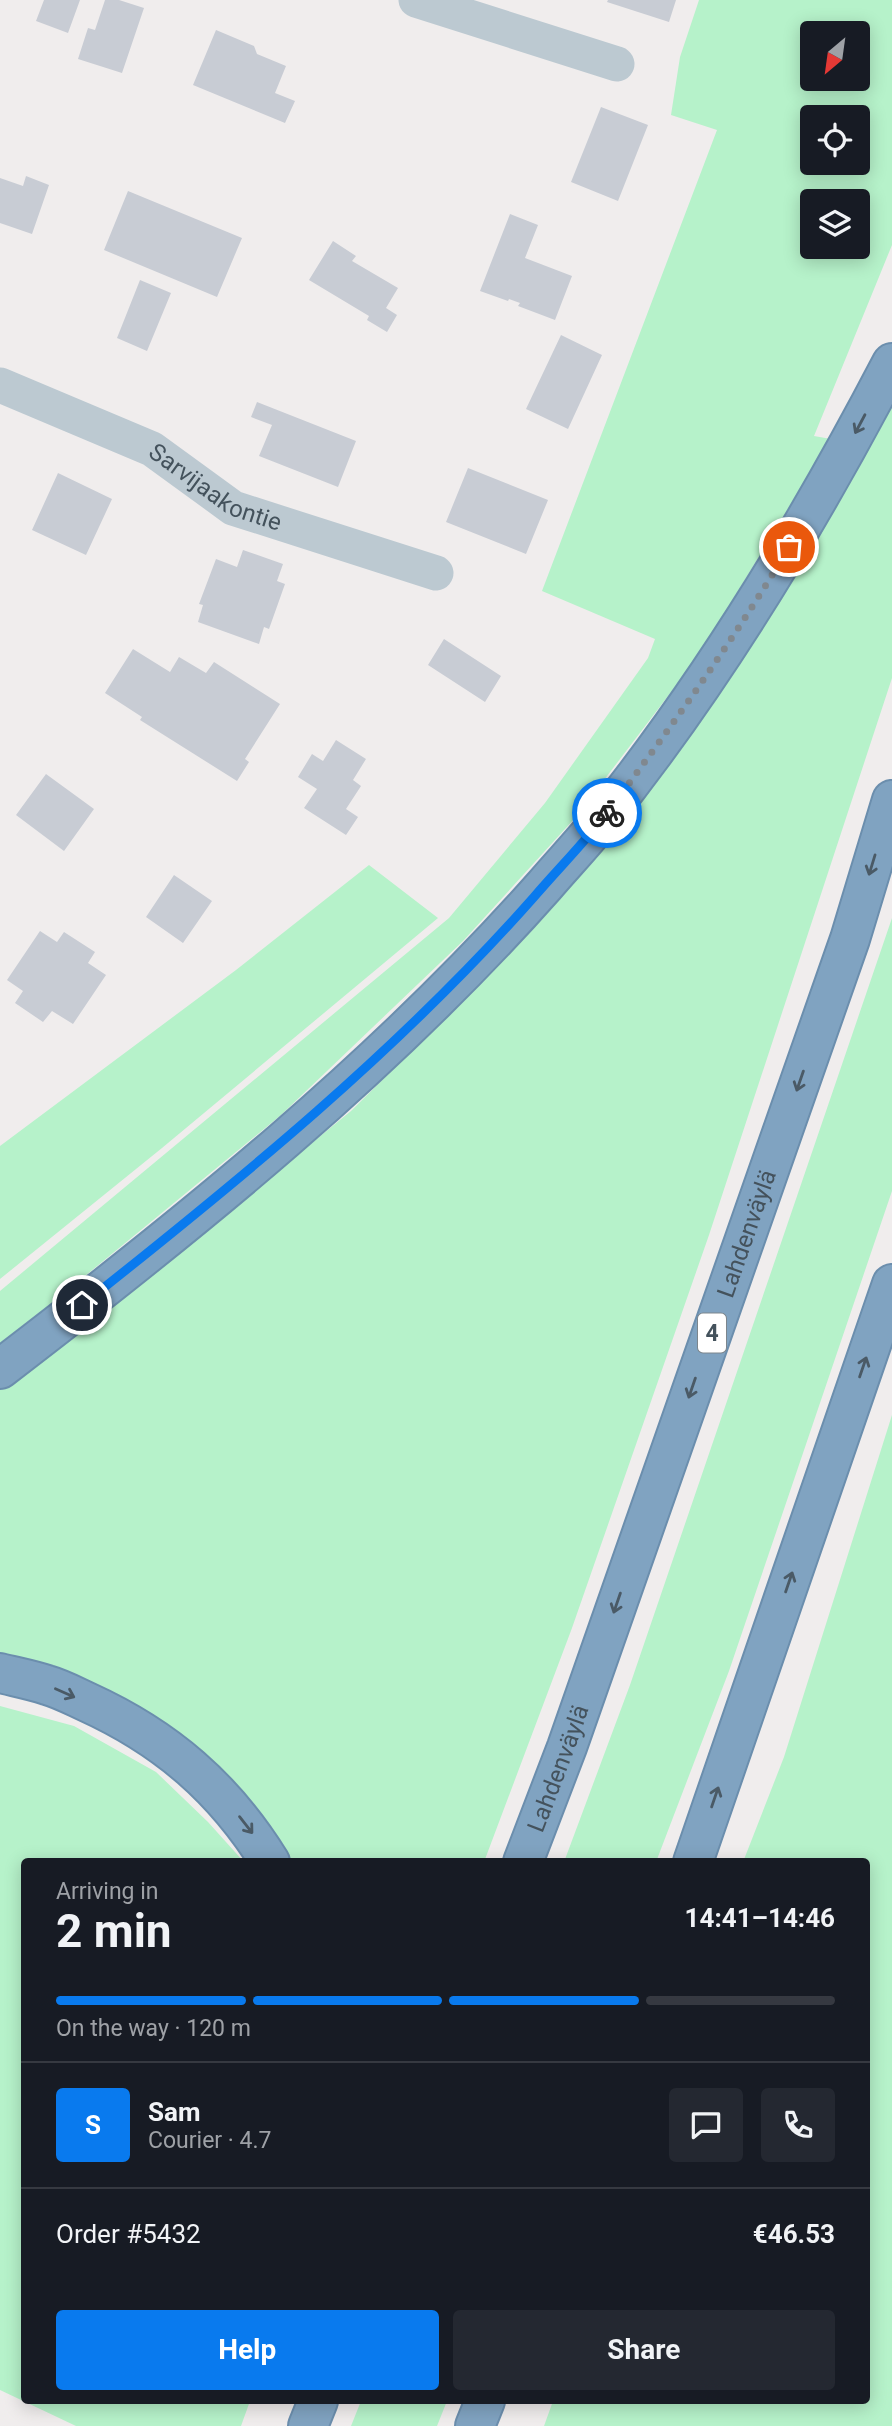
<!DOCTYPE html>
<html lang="en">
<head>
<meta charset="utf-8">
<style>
  body { margin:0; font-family:Roboto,sans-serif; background:#242831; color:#f1f3f6; height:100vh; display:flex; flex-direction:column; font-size:26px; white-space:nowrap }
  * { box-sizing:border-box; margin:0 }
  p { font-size:23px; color:#9ea1a6 }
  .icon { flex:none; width:38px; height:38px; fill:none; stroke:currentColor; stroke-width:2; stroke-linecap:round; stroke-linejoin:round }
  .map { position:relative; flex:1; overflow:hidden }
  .drawer { position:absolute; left:21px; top:1858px; width:849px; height:546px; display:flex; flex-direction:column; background:#171b24; border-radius:7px; box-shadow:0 4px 18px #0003 }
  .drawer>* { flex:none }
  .needle { width:46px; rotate:209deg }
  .controls { position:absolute; left:800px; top:21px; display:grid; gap:14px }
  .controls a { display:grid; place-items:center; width:70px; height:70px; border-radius:7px; background:#171b24; box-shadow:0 4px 18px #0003; font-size:35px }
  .pin { position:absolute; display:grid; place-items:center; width:60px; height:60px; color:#fff; margin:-30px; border:4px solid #fff; border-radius:50%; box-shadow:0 2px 7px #0007 }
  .courier { position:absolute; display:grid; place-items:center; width:70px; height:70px; margin:-35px; border:5px solid #097aee; border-radius:50%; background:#fff; color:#222; box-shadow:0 2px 9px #0007 }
  .overview em { font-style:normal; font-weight:700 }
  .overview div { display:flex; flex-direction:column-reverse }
  .overview { display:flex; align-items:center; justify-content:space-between; height:119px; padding:0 35px }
  h1 { font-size:46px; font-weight:700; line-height:52px }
  .bar { display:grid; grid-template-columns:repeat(4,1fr); gap:10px 7px; align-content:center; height:84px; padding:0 35px }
  .bar i { height:9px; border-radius:5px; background:#363941 }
  .bar .current { background:#097aee }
  .bar p { grid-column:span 4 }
  .line { display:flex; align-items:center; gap:18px; padding:0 35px; border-top:2px solid #363941 }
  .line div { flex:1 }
  .round { display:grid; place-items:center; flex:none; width:74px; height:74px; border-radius:7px; background:#242831 }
  .button { display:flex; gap:14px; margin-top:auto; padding:14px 35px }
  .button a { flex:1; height:80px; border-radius:7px; background:#097aee; color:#fff; font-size:28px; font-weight:700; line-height:80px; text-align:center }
  .button a+a { background:#242831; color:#f1f3f6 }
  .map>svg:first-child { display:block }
</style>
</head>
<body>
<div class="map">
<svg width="892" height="2426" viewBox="0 0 892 2426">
  <rect width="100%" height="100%" fill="#f0eded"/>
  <path fill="#b6f2ca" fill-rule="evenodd" d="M699,0H892V245L814,436L831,439L697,658L575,818L463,941L281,1115L57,1299L0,1343V1291L449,918L545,803L648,658L655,639L542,591L717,130L671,115L680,57ZM812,33H858V79H812ZM812,117H858V163H812ZM812,201H858V247H812Z
    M892,400V678L709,1235L572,1628L484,1862H288L229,1787L0,1660V1389L184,1247L351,1111L472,991L562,894Z
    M369,865L438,918L162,1148L0,1279V1146L236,970Z
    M892,918V1191L729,1671L656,1862H564L630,1685Z
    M892,1415V2426H544L553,2401H866V1862H743L784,1757Z
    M0,1706L74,1726L156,1772L208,1822L244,1862H24V2401H250L241,2426H76L0,2390Z
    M361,2401H447L437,2426H351Z"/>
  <path fill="#c8ccd4" d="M44,0H80L68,33L36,21Z
    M105,0H119L144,8L122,73L78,59L88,28L95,30Z
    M608,0H676L669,22L607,2Z
    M216,30L254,46L257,54L286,66L275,93L295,101L285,123L193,85Z
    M601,107L648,125L618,201L571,182Z
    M26,176L49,185L32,234L0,223V178L23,186Z
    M128,191L242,238L217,297L104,250Z
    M510,214L538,225L525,258L572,276L555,320L518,306L520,303L509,299L508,301L480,291Z
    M333,241L356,256L352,261L398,288L386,308L397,315L387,332L367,320L369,316L309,280Z
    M140,280L171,293L147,351L117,338Z
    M561,335L602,355L568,429L526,409Z
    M257,402L356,441L338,487L259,456L272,425L251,417Z
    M468,468L548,500L526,554L446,522Z
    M58,473L112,499L86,555L32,530Z
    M243,550L283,564L277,581L285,584L269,629L264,627L259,644L198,622L203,605L199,604L216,559L237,567Z
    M444,639L501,676L485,702L428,665Z
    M133,649L170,672L179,657L206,673L214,662L280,704L245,759L249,762L237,781L140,720L142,717L105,693Z
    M336,740L366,759L353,780L361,786L346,809L358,817L346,835L304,808L317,789L298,777L312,754L323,761Z
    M46,774L94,809L64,851L16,815Z
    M174,875L212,901L183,943L146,917Z
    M40,931L57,942L64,932L95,952L88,963L106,975L73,1024L52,1011L43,1022L15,1003L23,991L7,980Z"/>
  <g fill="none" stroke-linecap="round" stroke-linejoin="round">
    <defs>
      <g id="highway">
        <path d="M0,1369C193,1221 384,1067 545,885C563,864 582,844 599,823C713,682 808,524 892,363"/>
        <path d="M0,1673C16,1677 32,1680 47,1685C61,1689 74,1696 87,1702C166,1738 224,1788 270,1862"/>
        <path id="s2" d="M523,1862L567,1747L850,939L892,800"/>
        <path d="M693,1862L892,1284"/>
        <path d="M308,2426L318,2401"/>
        <path d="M475,2426L485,2401"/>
      </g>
    </defs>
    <use href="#highway" stroke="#6b8ead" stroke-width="42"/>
    <g stroke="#bcc9d1" stroke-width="35">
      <path d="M416,0L617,64"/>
      <path id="s1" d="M0,385L152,449L233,508L436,573"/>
    </g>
    <use href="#highway" stroke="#80a3c1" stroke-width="38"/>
  </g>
  <defs><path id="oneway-shaft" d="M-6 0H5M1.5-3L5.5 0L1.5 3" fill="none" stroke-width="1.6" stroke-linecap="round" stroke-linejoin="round" transform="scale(1.75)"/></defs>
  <g stroke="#4a5a66">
    <use href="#oneway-shaft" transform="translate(860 424) rotate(118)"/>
    <use href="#oneway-shaft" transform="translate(872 865) rotate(107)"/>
    <use href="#oneway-shaft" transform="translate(800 1081) rotate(109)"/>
    <use href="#oneway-shaft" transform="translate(863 1367) rotate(-71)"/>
    <use href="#oneway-shaft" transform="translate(692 1388) rotate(109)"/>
    <use href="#oneway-shaft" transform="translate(789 1582) rotate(-71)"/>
    <use href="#oneway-shaft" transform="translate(617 1603) rotate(109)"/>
    <use href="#oneway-shaft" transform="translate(65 1693) rotate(24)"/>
    <use href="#oneway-shaft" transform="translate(715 1797) rotate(-71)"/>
    <use href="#oneway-shaft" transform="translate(246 1825) rotate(52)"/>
  </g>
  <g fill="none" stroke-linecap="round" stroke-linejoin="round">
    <path stroke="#80888f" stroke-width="7" stroke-dasharray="0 12.6" d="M607,813C671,727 734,640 789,547"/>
    <path stroke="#097aee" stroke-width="9" d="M82,1305C241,1179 399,1050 534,897C558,869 585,842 607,813"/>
  </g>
  <g text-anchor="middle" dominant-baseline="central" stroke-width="7" stroke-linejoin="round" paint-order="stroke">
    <rect fill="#fff" stroke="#7c868d" stroke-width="2" x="698" y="1313.5" width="28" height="39" rx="5"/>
    <g font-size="23" font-weight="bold" fill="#44525c">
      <text x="712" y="1333">4</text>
    </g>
    <g font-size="24" fill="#44525c" stroke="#fff">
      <text stroke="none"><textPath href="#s1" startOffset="240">Sarvijaakontie</textPath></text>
      <text stroke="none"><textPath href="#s2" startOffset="667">Lahdenväylä</textPath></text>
      <text stroke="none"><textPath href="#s2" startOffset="100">Lahdenväylä</textPath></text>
    </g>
  </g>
</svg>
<div class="controls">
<a><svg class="needle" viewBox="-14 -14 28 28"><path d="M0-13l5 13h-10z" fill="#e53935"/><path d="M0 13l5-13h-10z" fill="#9ea1a6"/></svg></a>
<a><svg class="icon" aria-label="locate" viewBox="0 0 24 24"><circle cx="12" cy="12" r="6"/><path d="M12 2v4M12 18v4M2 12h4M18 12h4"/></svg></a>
<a><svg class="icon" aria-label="layers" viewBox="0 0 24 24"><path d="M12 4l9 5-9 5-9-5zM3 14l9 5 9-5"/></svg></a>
</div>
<div class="pin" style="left:789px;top:547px;background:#ea580c"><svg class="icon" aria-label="bag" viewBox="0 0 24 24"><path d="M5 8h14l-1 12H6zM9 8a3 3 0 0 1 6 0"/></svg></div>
<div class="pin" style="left:82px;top:1305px;background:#1f2937"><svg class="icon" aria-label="home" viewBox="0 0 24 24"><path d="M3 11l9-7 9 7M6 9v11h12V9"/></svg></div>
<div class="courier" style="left:607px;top:813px"><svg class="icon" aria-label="bike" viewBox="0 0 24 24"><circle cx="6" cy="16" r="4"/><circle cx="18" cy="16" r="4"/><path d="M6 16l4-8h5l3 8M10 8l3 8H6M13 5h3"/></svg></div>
<section class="drawer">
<div class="overview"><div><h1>2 min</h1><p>Arriving in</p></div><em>14:41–14:46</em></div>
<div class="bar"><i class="current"></i><i class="current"></i><i class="current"></i><i></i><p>On the way · 120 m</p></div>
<div class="line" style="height:126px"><b class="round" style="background:#097aee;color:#fff">S</b><div><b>Sam</b><p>Courier · 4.7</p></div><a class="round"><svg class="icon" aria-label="chat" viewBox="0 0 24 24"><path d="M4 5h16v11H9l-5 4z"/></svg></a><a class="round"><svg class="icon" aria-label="phone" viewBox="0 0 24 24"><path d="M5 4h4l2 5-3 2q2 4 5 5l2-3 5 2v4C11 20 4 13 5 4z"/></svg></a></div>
<div class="line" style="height:91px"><div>Order #5432</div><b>€46.53</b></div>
<div class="button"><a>Help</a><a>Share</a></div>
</section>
</div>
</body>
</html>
